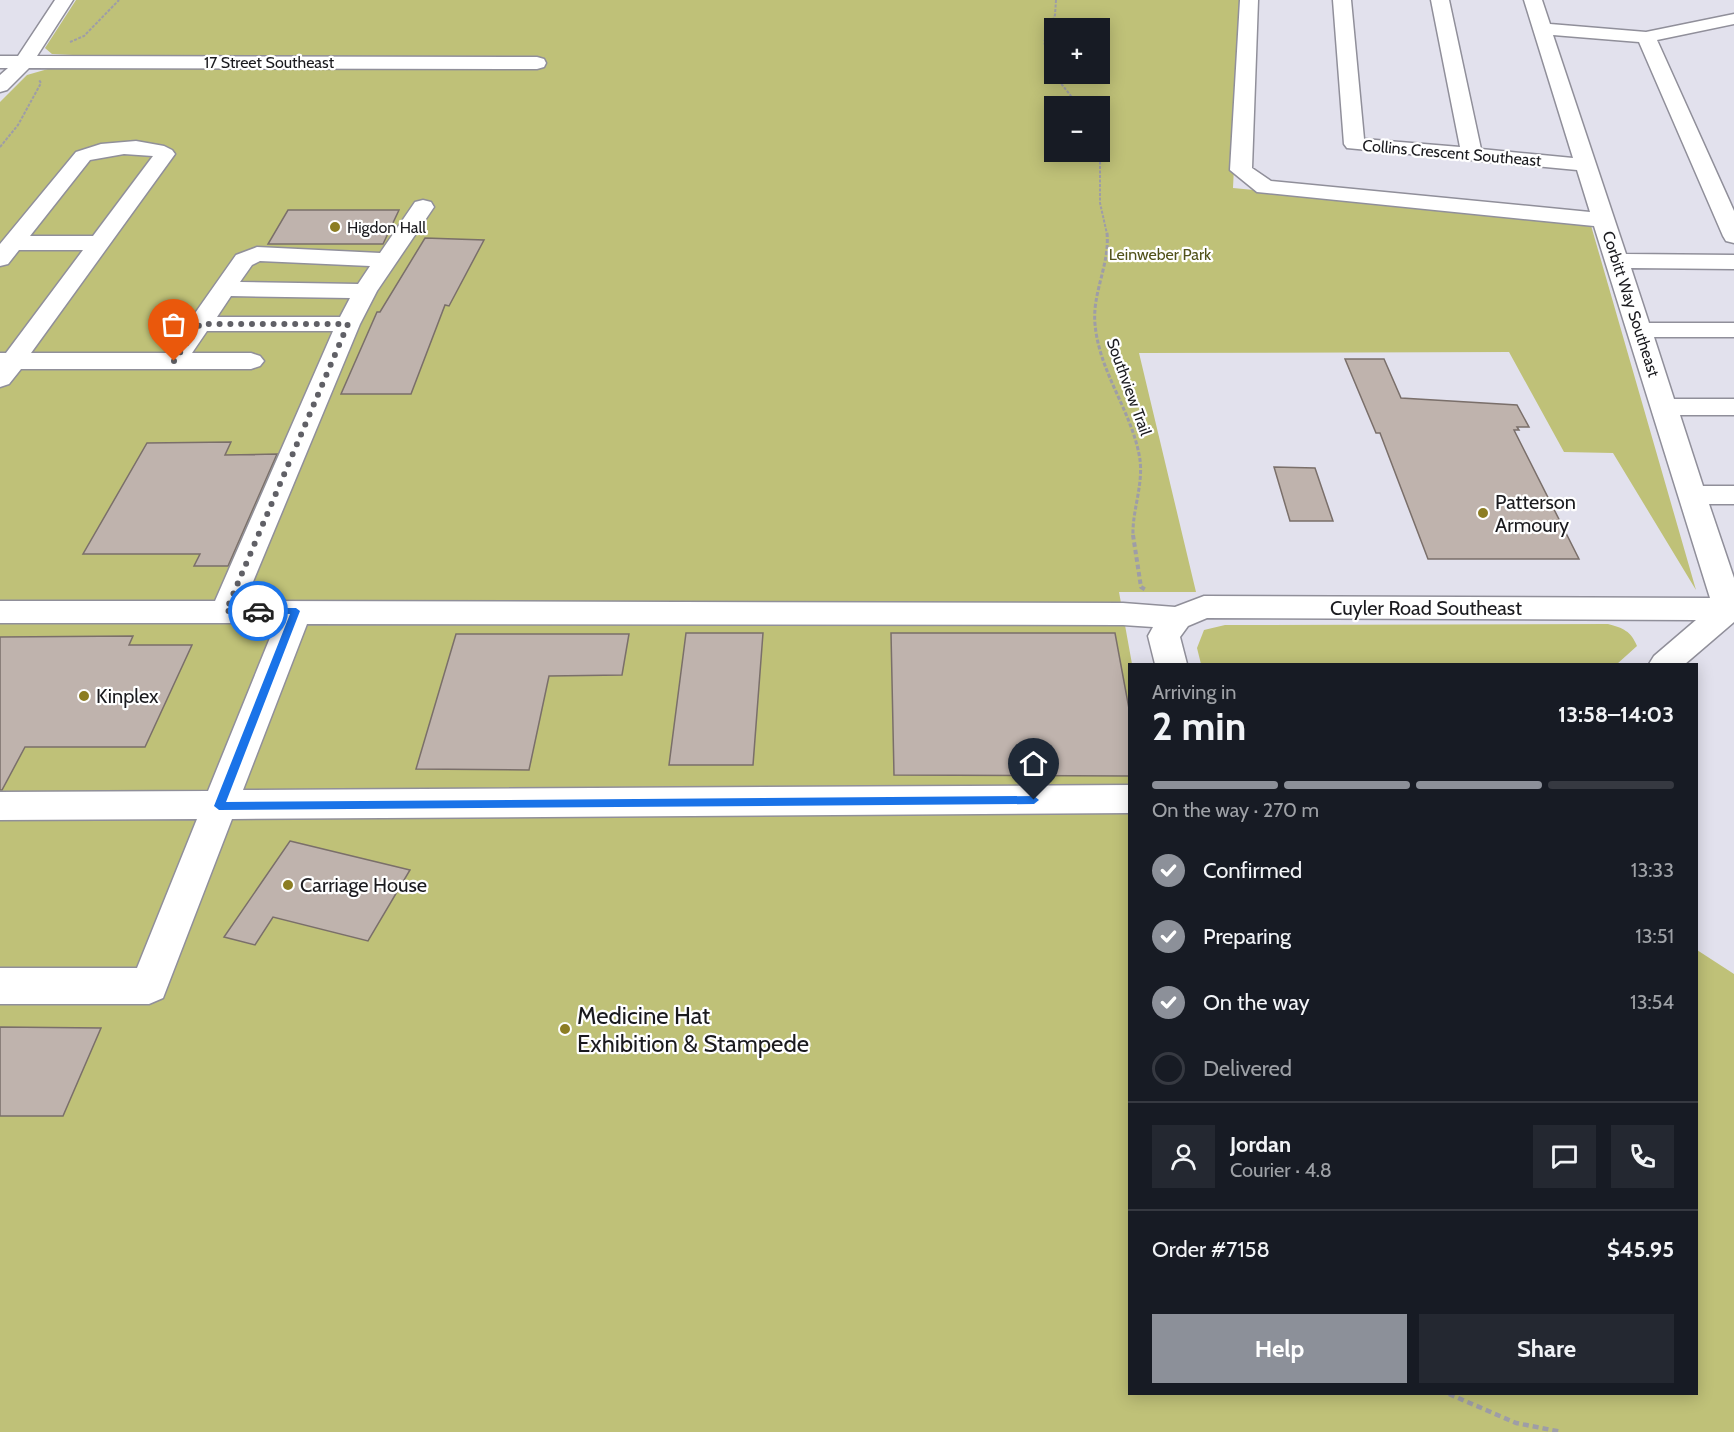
<!DOCTYPE html>
<html lang="en">
<head>
<meta charset="utf-8">
<style>
  body { margin:0; font-family:Cabin,sans-serif; background:#242831; color:#f1f3f6; height:100vh; display:flex; flex-direction:column; font-size:22px; white-space:nowrap }
  * { box-sizing:border-box; margin:0 }
  p { font-size:20px; color:#9ea1a6 }
  .icon { flex:none; width:33px; height:33px; fill:none; stroke:currentColor; stroke-width:2; stroke-linecap:round; stroke-linejoin:round }
  .map { position:relative; flex:1; overflow:hidden }
  .side { position:absolute; left:1128px; top:663px; width:570px; height:732px; display:flex; flex-direction:column; background:#171b24; border-radius:0px; box-shadow:0 3px 15px #0003 }
  .side>* { flex:none }
  .fabs { position:absolute; left:1044px; top:18px; display:grid; gap:12px }
  .fabs a { display:grid; place-items:center; width:66px; height:66px; border-radius:0px; background:#171b24; box-shadow:0 3px 15px #0003; font-size:30px }
  .pin { position:absolute; display:grid; place-items:center; width:51px; height:51px; color:#fff; margin:-62px -26px; border-radius:50% 50% 50% 0; rotate:-45deg; box-shadow:0 0 6px #0007 }
  .pin .icon { rotate:45deg }
  .courier { position:absolute; display:grid; place-items:center; width:60px; height:60px; margin:-30px; border:4px solid #1a73e8; border-radius:50%; background:#fff; color:#222; box-shadow:0 2px 8px #0007 }
  .head em { font-style:normal; font-weight:700 }
  .head div { display:flex; flex-direction:column-reverse }
  .head { display:flex; align-items:center; justify-content:space-between; height:102px; padding:0 24px }
  h1 { font-size:39px; font-weight:700; line-height:45px }
  .bar { display:grid; grid-template-columns:repeat(4,1fr); gap:9px 6px; align-content:center; height:72px; padding:0 24px }
  .bar i { height:8px; border-radius:4px; background:#363941 }
  .bar .selected { background:#8c9099 }
  .bar p { grid-column:span 4 }
  .line { display:flex; align-items:center; gap:15px; padding:0 24px; border-top:2px solid #363941 }
  .line div { flex:1 }
  .round { display:grid; place-items:center; flex:none; width:63px; height:63px; border-radius:0px; background:#242831 }
  ol { padding:0 24px; list-style:none }
  li { display:flex; align-items:center; gap:18px; height:66px }
  li p { margin-inline-start:auto }
  li .icon { padding:6px; border-radius:50%; background:#8c9099; color:#fff; stroke-width:4 }
  li:last-child { color:#9ea1a6 }
  li i { width:33px; height:33px; border:3px solid #363941; border-radius:50% }
  .action { display:flex; gap:12px; margin-top:auto; padding:12px 24px }
  .action a { flex:1; height:69px; border-radius:0px; background:#8c9099; color:#fff; font-size:24px; font-weight:700; line-height:69px; text-align:center }
  .action a+a { background:#242831; color:#f1f3f6 }
  .map>svg:first-child { display:block }
</style>
</head>
<body>
<div class="map">
<svg width="1734" height="1432" viewBox="0 0 1734 1432">
  <rect width="100%" height="100%" fill="#e2e1ed"/>
  <path fill="#bfc178" fill-rule="evenodd" d="M76,0H1242L1233,188L1590,222L1696,590L1613,453L1564,452L1509,352L1139,353L1196,592H1119L1132,664H1130V1394H1696L1697,950L1734,974V1432H0V102L27,75L93,56L52,54L45,48ZM1054,28H1100V74H1054ZM1054,106H1100V152H1054Z
    M1608,624C1623,628 1631,631 1637,646L1617,664H1201L1197,648L1204,630L1225,625Z"/>
  <path fill="#bfb3ad" stroke="#7a6f6a" stroke-width="1.5" d="M288,210H399L383,244H268Z
    M425,238L484,240L449,306L445,305L411,394H341L377,312H380Z
    M1345,359H1384L1401,398L1517,405L1529,427H1517L1519,430H1514L1579,559H1428L1380,433H1376Z
    M231,442L225,455L277,454L228,566H194L200,554H83L147,443Z
    M1274,467L1315,468L1333,521H1290Z
    M686,633H763L753,765H669Z
    M891,633H1115L1130,714V776L894,775Z
    M456,634H629L622,675L549,676L529,770L416,769Z
    M133,636L129,645H192L145,747H25L2,790H0V637Z
    M290,841L410,870L368,941L273,917L255,945L224,937Z
    M0,1027L101,1028L63,1116H0Z"/>
  <g fill="none" stroke-linecap="round" stroke-linejoin="round">
    <defs>
      <path id="minor" d="M55,0H73L37,56L537,57L544,59L546,63L544,67L537,69L29,68L7,90L0,92V75L8,68H0V56H18Z
        M1240,0H1258L1252,168L1271,181L1590,212L1577,170L1347,148L1344,144L1333,0H1351L1364,139L1460,147L1431,0H1449L1481,149L1573,158L1524,0H1542L1550,24L1646,32L1734,14V24L1657,40L1734,211V243L1726,241L1723,236L1639,42L1553,35L1626,254L1734,255V269L1631,268L1649,323H1734V337H1654L1674,399H1734V415H1680L1703,486H1734V504H1709L1734,578V622L1685,664H1649L1654,656L1696,620L1207,618L1188,626L1180,637L1187,664H1155L1148,636L1153,627L1123,625L307,624L243,790L1130,785V813L232,819L163,998L149,1004H0V968H137L197,819L0,820V792L208,791L276,623H0V601H215L333,331H207L192,353H251L260,356L264,361L260,366L251,369H21L9,384L0,387V353H6L83,250H19L8,264L0,266V244L76,152L101,144L136,141L164,146L172,150L175,154L31,353H167L236,255L257,247L380,253L415,202L423,200L431,202L434,207L377,291L360,324L245,601L1123,603L1175,607L1204,596L1710,598L1594,226L1257,192L1230,170ZM124,154L153,156L93,236H30L90,160ZM260,261L370,266L358,284L240,282L252,265ZM231,296L350,298L340,317H217Z"/>
    </defs>
    <use href="#minor" stroke="#908f9a" stroke-width="3"/>
    <path stroke="#9e9da7" stroke-width="2" stroke-dasharray="3 1.5" stroke-linecap="butt" d="M1056,0L1055,15L1044,42L1055,76L1079,106
      M70,42L84,36L119,0
      M0,147L18,125L41,83L39,80
      M1100,148V203L1107,234"/>
    <path stroke="#9e9da7" stroke-width="3" stroke-dasharray="4 2" stroke-linecap="butt" d="M1107,233C1110,264 1092,293 1095,324C1099,371 1130,409 1139,454C1145,482 1132,509 1133,536"/>
    <path stroke="#9e9da7" stroke-width="4" stroke-dasharray="4.5 3" stroke-linecap="butt" d="M1133,535L1141,587L1146,590"/>
    <path stroke="#9e9da7" stroke-width="4.5" stroke-dasharray="6 4" stroke-linecap="butt" d="M1449,1394L1516,1423L1562,1432"/>
    <use href="#minor" fill="#fff" fill-rule="evenodd"/>
  </g>
  <path fill="#1a73e8" d="M258,608H296L300,611L226,802L1034,796L1039,800L1034,804L219,810L214,806L290,614L255,613V609Z"/>
  <g fill="none" stroke-linecap="round" stroke-linejoin="round">
    <path stroke="#606066" stroke-width="6" stroke-dasharray="0 10.8" d="M174,361L200,324H348L226,611H258"/>
  </g>
  <g fill="#8c7d23" stroke="#fff" stroke-width="2">
    <circle cx="335" cy="227" r="6"/>
    <circle cx="1483" cy="513" r="6"/>
    <circle cx="84" cy="696" r="6"/>
    <circle cx="288" cy="885" r="6"/>
    <circle cx="565" cy="1029" r="6"/>
  </g>
  <g text-anchor="middle" dominant-baseline="central" stroke-width="4.5" stroke-linejoin="round" paint-order="stroke">
    <g font-size="16" fill="#1a1a1e" stroke="#fff">
      <text x="269" y="62">17 Street Southeast</text>
      <text transform="translate(1452 153) rotate(5)">Collins Crescent Southeast</text>
      <text transform="translate(1631 304) rotate(72)">Corbitt Way Southeast</text>
      <text transform="translate(1129 387) rotate(70)">Southview Trail</text>
    </g>
    <g font-size="16" fill="#1a1a1e" stroke="#fff" text-anchor="start">
      <text x="347" y="227">Higdon Hall</text>
    </g>
    <g font-size="16" fill="#51521a" stroke="#fff">
      <text x="1160" y="254">Leinweber Park</text>
    </g>
    <g font-size="20" fill="#1a1a1e" stroke="#fff" text-anchor="start">
      <text x="1495" y="502">Patterson<tspan x="1495" dy="23">Armoury</tspan></text>
      <text x="96" y="696">Kinplex</text>
      <text x="300" y="885">Carriage House</text>
    </g>
    <g font-size="20" fill="#1a1a1e" stroke="#fff">
      <text x="1426" y="608">Cuyler Road Southeast</text>
    </g>
    <g font-size="24" fill="#1a1a1e" stroke="#fff" text-anchor="start">
      <text x="577" y="1015">Medicine Hat<tspan x="577" dy="28">Exhibition &amp; Stampede</tspan></text>
    </g>
  </g>
</svg>
<div class="fabs">
<a>+</a>
<a>−</a>
</div>
<div class="pin" style="left:174px;top:361px;background:#ea580c"><svg class="icon" aria-label="bag" viewBox="0 0 24 24"><path d="M5 8h14l-1 12H6zM9 8a3 3 0 0 1 6 0"/></svg></div>
<div class="pin" style="left:1034px;top:800px;background:#1f2937"><svg class="icon" aria-label="home" viewBox="0 0 24 24"><path d="M3 11l9-7 9 7M6 9v11h12V9"/></svg></div>
<div class="courier" style="left:258px;top:611px"><svg class="icon" aria-label="car" viewBox="0 0 24 24"><path d="M5 17H2v-5l4-1 3-4h7l3 4 3 1v5h-3M9 17h6M6 11h13"/><circle cx="7" cy="17" r="2"/><circle cx="17" cy="17" r="2"/></svg></div>
<section class="side">
<div class="head"><div><h1>2 min</h1><p>Arriving in</p></div><em>13:58–14:03</em></div>
<div class="bar"><i class="selected"></i><i class="selected"></i><i class="selected"></i><i></i><p>On the way · 270 m</p></div>
<ol>
<li><svg class="icon" aria-label="check" viewBox="0 0 24 24"><path d="M5 12l5 5 9-10"/></svg>Confirmed<p>13:33</p></li>
<li><svg class="icon" aria-label="check" viewBox="0 0 24 24"><path d="M5 12l5 5 9-10"/></svg>Preparing<p>13:51</p></li>
<li><svg class="icon" aria-label="check" viewBox="0 0 24 24"><path d="M5 12l5 5 9-10"/></svg>On the way<p>13:54</p></li>
<li><i></i>Delivered</li>
</ol>
<div class="line" style="height:108px"><a class="round"><svg class="icon" aria-label="person" viewBox="0 0 24 24"><circle cx="12" cy="8" r="4"/><path d="M4 21q1-7 8-7t8 7"/></svg></a><div><b>Jordan</b><p>Courier · 4.8</p></div><a class="round"><svg class="icon" aria-label="chat" viewBox="0 0 24 24"><path d="M4 5h16v11H9l-5 4z"/></svg></a><a class="round"><svg class="icon" aria-label="phone" viewBox="0 0 24 24"><path d="M5 4h4l2 5-3 2q2 4 5 5l2-3 5 2v4C11 20 4 13 5 4z"/></svg></a></div>
<div class="line" style="height:78px"><div>Order #7158</div><b>$45.95</b></div>
<div class="action"><a>Help</a><a>Share</a></div>
</section>
</div>
</body>
</html>
